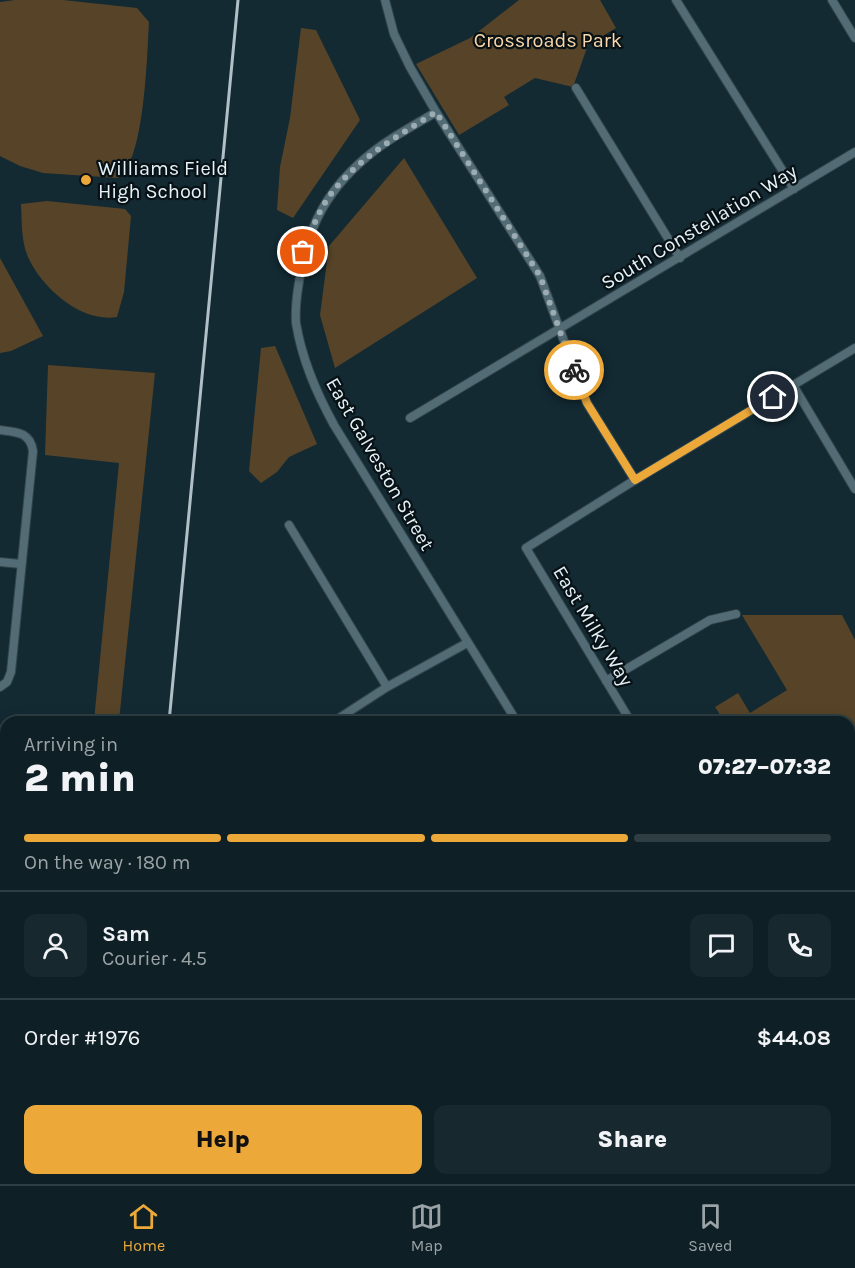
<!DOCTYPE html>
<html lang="en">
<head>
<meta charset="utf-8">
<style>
  body { margin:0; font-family:Karla,sans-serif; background:#17282e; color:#f1f3f6; height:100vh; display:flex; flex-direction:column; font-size:22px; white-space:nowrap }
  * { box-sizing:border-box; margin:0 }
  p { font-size:20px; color:#9ba3a7 }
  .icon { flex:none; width:33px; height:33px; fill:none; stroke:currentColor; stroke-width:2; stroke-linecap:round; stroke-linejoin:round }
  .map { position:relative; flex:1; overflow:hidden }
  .drawer { position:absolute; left:0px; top:716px; width:855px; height:470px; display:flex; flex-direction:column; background:#0e2026; border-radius:18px 18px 0 0; box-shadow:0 3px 15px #0003,0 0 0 2px #2e3e43 }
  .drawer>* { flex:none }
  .pin { position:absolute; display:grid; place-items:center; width:51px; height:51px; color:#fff; margin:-26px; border:3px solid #fff; border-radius:50%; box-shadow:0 2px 6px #0007 }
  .courier { position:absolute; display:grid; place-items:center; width:60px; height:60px; margin:-30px; border:4px solid #eca93a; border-radius:50%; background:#fff; color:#222; box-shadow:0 2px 8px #0007 }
  .overview em { font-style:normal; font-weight:800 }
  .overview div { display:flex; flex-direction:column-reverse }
  .overview { display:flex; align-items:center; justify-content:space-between; height:102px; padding:0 24px }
  h1 { font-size:39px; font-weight:800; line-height:45px }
  .bar { display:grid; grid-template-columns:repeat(4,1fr); gap:9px 6px; align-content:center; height:72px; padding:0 24px }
  .bar i { height:8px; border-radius:4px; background:#2e3e43 }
  .bar .active { background:#eca93a }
  .bar p { grid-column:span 4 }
  .line { display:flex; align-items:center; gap:15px; padding:0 24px; border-top:2px solid #2e3e43 }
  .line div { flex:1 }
  .round { display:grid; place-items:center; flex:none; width:63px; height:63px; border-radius:12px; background:#17282e }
  .cta { display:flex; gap:12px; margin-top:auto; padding:12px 24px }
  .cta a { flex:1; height:69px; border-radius:12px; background:#eca93a; color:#111; font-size:24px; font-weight:800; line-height:69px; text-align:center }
  .cta a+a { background:#17282e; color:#f1f3f6 }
  .menu { display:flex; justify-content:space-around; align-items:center; height:84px; border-top:2px solid #2e3e43; background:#0e2026; font-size:16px; color:#9ba3a7 }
  .menu a { display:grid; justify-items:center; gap:3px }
  .menu .active { color:#eca93a }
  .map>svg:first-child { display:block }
</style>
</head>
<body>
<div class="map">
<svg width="855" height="1184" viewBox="0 0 855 1184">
  <rect width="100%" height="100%" fill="#132a33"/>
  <path fill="#574428" d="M15,0H63L137,8L149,22C147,54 145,161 118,178L43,173L20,166L0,156V2Z
    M519,0H600L616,28L588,45L573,87L535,78L504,97L509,105L459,135L416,64L470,38Z
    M301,28L316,30L360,120L293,218L277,210L280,167L290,118Z
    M404,158L477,278L335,368L320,315L329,246Z
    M47,201L125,209L131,216L124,292L117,317C82,323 43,289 29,259C21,243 22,223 21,204Z
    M0,258L43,336L11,351L0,353Z
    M275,346L317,444L289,457L277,472L261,483L249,471L261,348Z
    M48,365L155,373L119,721H94L119,463L45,455Z
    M742,615H842L855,640V801L849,804V722L724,721L715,707L738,693L750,713L787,690Z"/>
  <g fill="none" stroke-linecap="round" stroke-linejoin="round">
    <defs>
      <path id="minor" d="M385,0L394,34L410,67L436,112L540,276L587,403L635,480
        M676,0L794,189
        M832,0L855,38
        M576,88L680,258
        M436,112C415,125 393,136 374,151C329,186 307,225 299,282C297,294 295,310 296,323C302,360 316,392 334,425L517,722
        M793,385L855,489
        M410,418L855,152
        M0,430C17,432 30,432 33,451L11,672L7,682L0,687
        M289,525L387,687
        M0,562L21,564
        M606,681L710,620L736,614
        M333,722L387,687L467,643
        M631,722L526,548L635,480L855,348
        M849,813L855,810
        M849,844L855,856
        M849,919L855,915
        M849,1025L855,1022
        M849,1089L855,1098
        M374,1179L377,1184
        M532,1179L535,1184
        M686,1179L689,1184
        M793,1179L796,1184
        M419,1184L427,1179"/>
    </defs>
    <use href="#minor" stroke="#32444b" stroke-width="10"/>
    <use href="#minor" stroke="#526b75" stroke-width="8"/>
    <path stroke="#b0c0c6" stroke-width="3" d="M169,722L238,0
      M125,1184V1179"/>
  </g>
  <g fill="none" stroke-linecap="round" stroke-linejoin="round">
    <path stroke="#9bacb2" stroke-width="6" stroke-dasharray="0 10.8" d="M303,252C311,232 318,211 331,194C358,158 398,136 436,112L540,276L574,370"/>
    <path stroke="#eca93a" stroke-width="8" d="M574,370L587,403L635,480L773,397"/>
  </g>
  <circle fill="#eca93a" stroke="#081115" stroke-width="2" cx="86" cy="180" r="6"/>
  <g text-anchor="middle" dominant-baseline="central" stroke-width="4.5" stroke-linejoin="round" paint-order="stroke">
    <g font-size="20" fill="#fad8ab" stroke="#081115">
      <text x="548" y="40">Crossroads Park</text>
    </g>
    <g font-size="20" fill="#e4f2f7" stroke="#081115" text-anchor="start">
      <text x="98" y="168">Williams Field<tspan x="98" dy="23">High School</tspan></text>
    </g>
    <g font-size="20" fill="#e4f2f7" stroke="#081115">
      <text transform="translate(699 227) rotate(-31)">South Constellation Way</text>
      <text transform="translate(380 464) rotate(60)">East Galveston Street</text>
      <text transform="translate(593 626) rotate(59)">East Milky Way</text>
    </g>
  </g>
</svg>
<div class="pin" style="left:303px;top:252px;background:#ea580c"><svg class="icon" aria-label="bag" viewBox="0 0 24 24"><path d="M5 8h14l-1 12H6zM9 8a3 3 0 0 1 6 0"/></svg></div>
<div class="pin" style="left:773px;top:397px;background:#1f2937"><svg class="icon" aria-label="home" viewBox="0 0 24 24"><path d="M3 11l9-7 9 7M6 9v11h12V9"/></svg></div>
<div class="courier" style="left:574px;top:370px"><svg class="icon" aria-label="bike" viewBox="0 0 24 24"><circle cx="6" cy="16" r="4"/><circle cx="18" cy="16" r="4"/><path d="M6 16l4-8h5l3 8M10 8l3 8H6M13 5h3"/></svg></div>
<section class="drawer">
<div class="overview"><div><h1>2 min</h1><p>Arriving in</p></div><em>07:27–07:32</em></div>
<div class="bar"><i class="active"></i><i class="active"></i><i class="active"></i><i></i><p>On the way · 180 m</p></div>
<div class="line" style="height:108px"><a class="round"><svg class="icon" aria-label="person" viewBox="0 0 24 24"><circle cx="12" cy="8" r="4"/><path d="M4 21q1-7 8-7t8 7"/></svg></a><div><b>Sam</b><p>Courier · 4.5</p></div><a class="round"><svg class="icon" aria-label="chat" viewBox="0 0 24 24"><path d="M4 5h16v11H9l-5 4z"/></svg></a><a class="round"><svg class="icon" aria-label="phone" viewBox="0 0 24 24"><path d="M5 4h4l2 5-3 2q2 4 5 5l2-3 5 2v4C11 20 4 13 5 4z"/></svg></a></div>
<div class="line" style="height:78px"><div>Order #1976</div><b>$44.08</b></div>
<div class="cta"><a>Help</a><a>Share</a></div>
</section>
</div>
<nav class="menu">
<a class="active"><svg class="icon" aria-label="home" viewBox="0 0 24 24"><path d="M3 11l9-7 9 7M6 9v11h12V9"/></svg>Home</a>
<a><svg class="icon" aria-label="map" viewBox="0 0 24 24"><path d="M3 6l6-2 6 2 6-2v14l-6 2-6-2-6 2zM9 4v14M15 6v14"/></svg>Map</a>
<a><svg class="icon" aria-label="saved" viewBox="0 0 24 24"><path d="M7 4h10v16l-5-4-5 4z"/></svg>Saved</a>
</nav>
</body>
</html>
